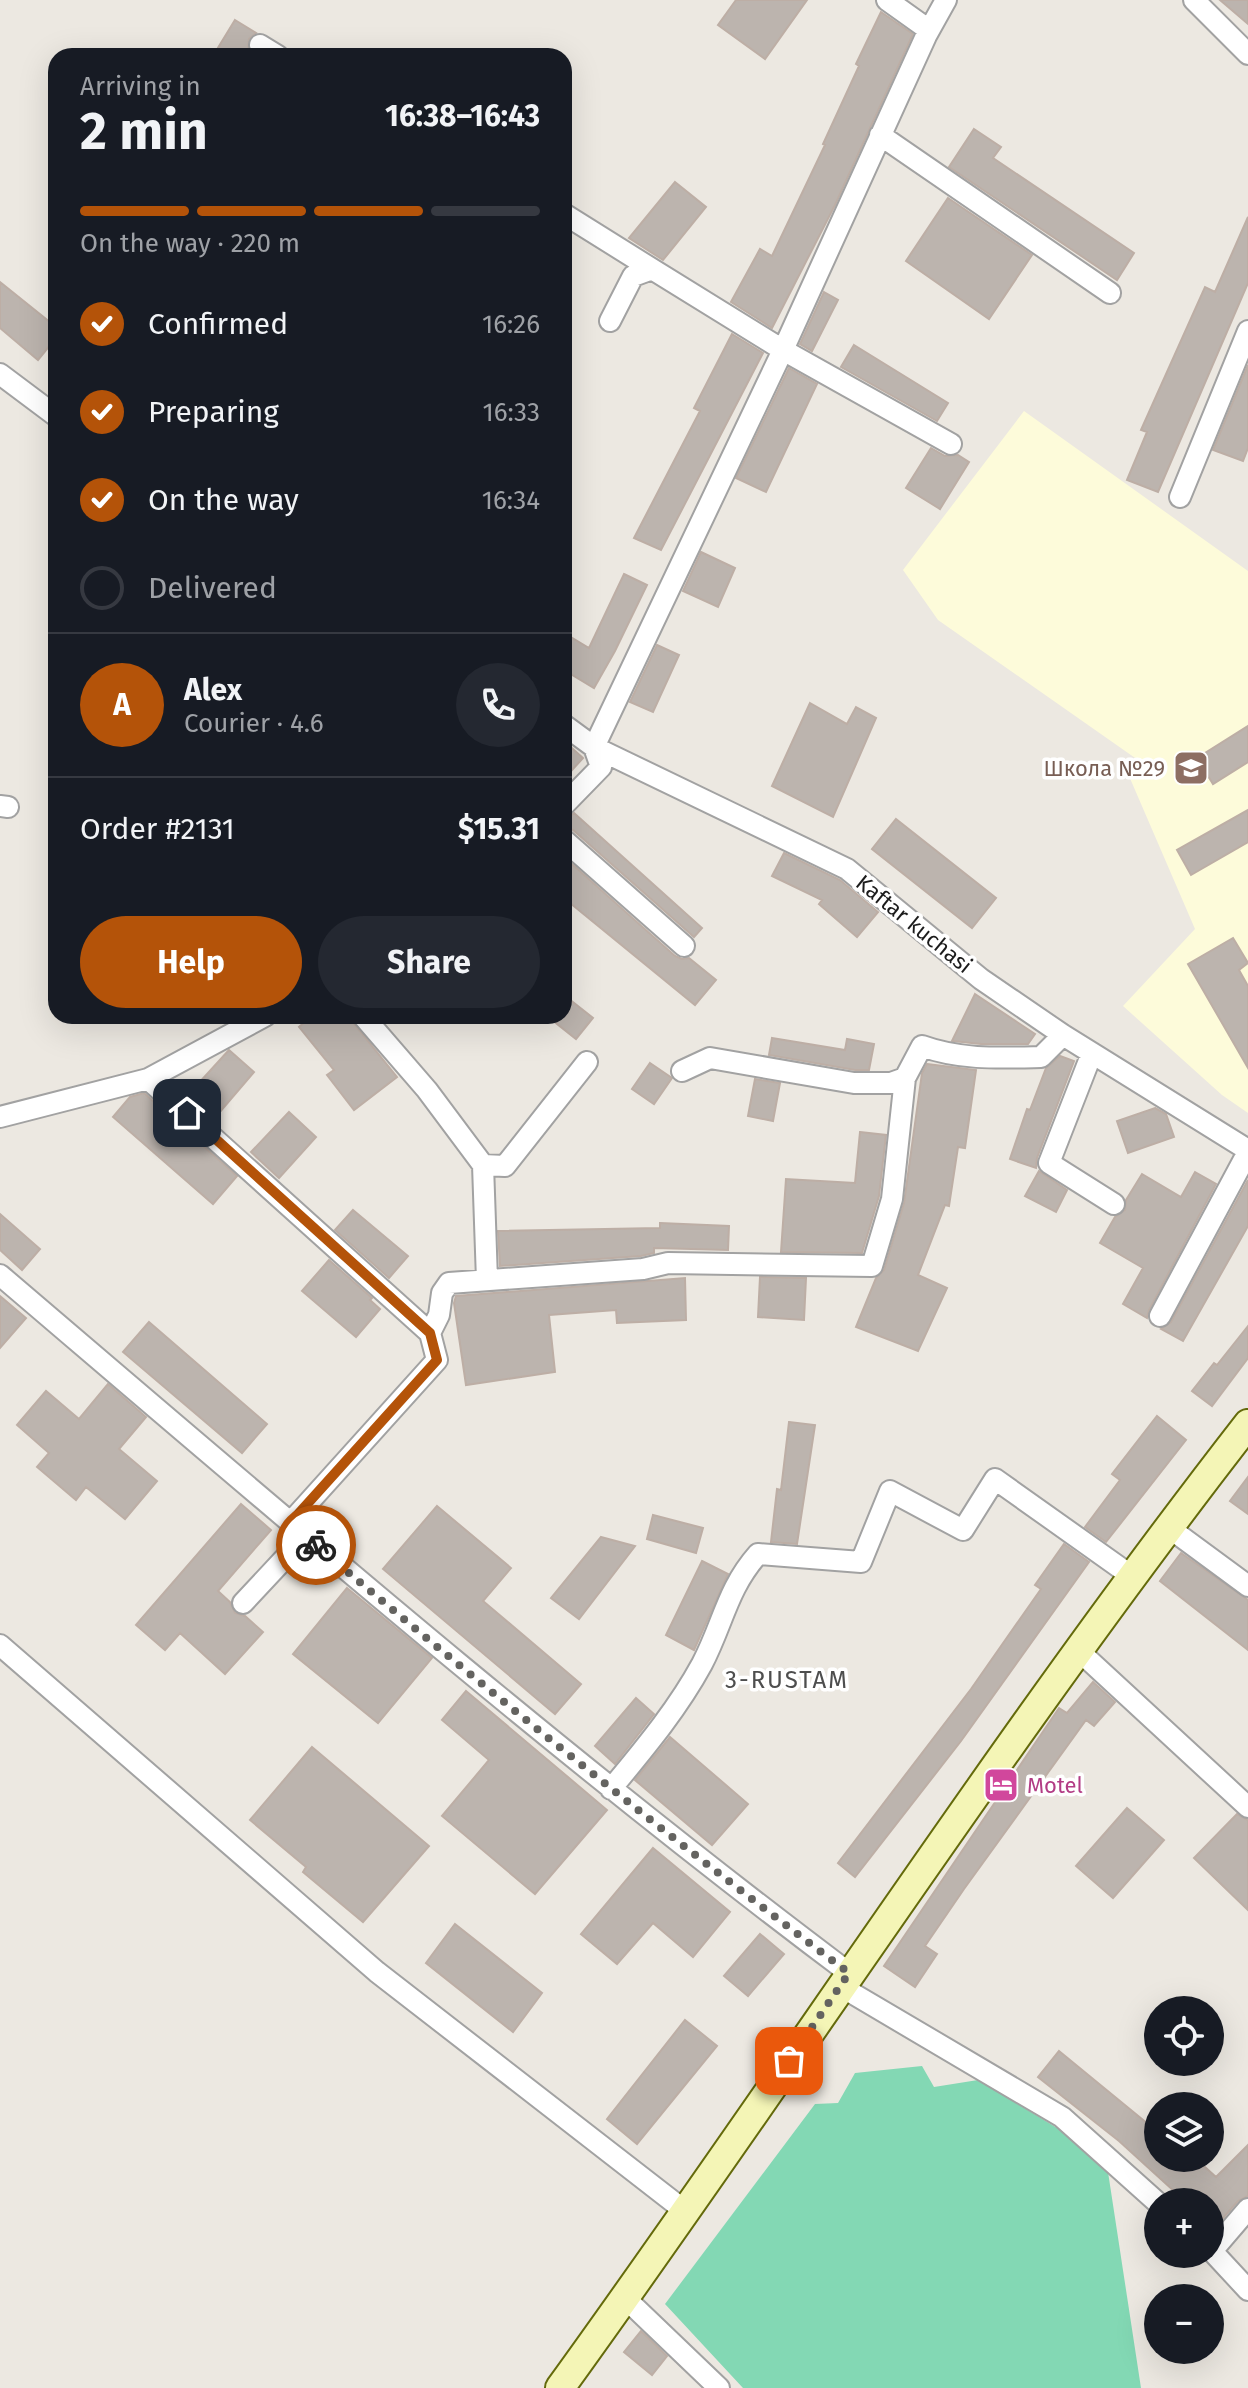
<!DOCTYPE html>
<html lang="en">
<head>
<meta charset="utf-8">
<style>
  body { margin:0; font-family:"Fira Sans",sans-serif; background:#242831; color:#f1f3f6; height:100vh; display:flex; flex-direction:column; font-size:30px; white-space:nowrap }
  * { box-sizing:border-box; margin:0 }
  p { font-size:26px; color:#9ea1a6 }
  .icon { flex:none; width:44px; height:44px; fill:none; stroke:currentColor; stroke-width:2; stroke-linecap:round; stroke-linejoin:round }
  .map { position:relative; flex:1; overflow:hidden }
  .side { position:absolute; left:48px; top:48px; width:524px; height:976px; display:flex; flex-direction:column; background:#171b24; border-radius:24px; box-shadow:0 8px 32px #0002 }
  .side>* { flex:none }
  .controls { position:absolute; left:1144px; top:1996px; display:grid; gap:16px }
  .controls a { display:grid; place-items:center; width:80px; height:80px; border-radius:50%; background:#171b24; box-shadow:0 8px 32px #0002; font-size:40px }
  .pin { position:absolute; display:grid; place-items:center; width:68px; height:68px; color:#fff; margin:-34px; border-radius:16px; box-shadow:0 4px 12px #0006 }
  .courier { position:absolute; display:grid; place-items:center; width:80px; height:80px; margin:-40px; border:6px solid #b45309; border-radius:50%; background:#fff; color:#222; box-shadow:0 2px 10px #0007 }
  .head em { font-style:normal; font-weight:700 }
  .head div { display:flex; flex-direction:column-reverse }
  .head { display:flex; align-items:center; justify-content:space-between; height:136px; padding:0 32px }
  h1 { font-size:52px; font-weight:700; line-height:60px }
  .bar { display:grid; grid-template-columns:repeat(4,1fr); gap:12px 8px; align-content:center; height:96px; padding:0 32px }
  .bar i { height:10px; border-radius:6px; background:#363941 }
  .bar .selected { background:#b45309 }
  .bar p { grid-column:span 4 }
  .line { display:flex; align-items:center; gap:20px; padding:0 32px; border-top:2px solid #363941 }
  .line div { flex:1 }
  .round { display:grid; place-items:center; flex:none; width:84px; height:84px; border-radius:42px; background:#242831 }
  ol { padding:0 32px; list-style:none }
  li { display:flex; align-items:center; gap:24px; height:88px }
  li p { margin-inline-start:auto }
  li .icon { padding:8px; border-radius:50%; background:#b45309; color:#fff; stroke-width:4 }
  li:last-child { color:#9ea1a6 }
  li i { width:44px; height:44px; border:4px solid #363941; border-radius:50% }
  .action { display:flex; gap:16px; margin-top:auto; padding:16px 32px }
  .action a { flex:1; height:92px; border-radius:48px; background:#b45309; color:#fff; font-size:32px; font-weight:700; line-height:92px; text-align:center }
  .action a+a { background:#242831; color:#f1f3f6 }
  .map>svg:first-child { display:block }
</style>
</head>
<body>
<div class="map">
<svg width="1248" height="2388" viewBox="0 0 1248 2388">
  <rect width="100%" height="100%" fill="#ece8e1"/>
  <path fill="#fdfbda" d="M1024,411L1248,571V1113L1222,1095L1123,1006L1195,929L1129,776L1138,760L938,620L903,570Z"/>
  <path fill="#83d8b4" d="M922,2066L934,2087L978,2080L1062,2131L1108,2172L1141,2388H743L665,2304L815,2104L838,2103L855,2073Z"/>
  <path fill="#bcb4ae" stroke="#bdaea5" stroke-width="2" d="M736,0H807L765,59L718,25Z
    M1220,0H1248V24Z
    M881,12L913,34L835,205L772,328L731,302L760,249L772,256L825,145L823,144L859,66L856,64Z
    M235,20L256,33L249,39L248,50L244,56H213Z
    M974,129L1001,147L993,158L1134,253L1117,280L949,167Z
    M675,182L706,207L663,260L629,238Z
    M948,198L1032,255L989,319L906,261Z
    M1248,217V283L1158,492L1127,480L1147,432L1141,430L1205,287L1215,292Z
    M0,282L56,327V338L38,360L0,328Z
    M824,292L838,300L812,351L800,344Z
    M732,334L763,353L661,550L634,538L700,411L694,408Z
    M854,345L948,403L937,421L841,367Z
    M1248,365V448L1243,461L1213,450Z
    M789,368L817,384L766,492L736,478Z
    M931,448L945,456L958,455L969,462L940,509L906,488Z
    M701,552L735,568L718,607L683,591Z
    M624,574L647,585L615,651L594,688L564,670V633L589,648Z
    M657,645L679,655L653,712L630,702Z
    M810,703L847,724L856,707L876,718L833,817L772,786Z
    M1248,726V762L1213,784L1197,758Z
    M564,741L583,758L564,779Z
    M1248,810V842L1191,875L1177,850Z
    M574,813L702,928L694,937L573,830L564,827V821Z
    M896,819L996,898L972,928L872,849Z
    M784,853L840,880L878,912L857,937L819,904L822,900L772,876Z
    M564,857L675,956L682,959L689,958L716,980L695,1005L564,898Z
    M1233,938L1248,963L1239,970L1248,986V1068L1188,964Z
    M975,994L1035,1034L1028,1044H981L952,1041Z
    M564,995L593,1018L576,1039L547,1016H564Z
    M312,1016H348L397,1077L354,1110L327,1075L334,1070L299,1027Z
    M772,1038L845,1050L847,1039L874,1044L869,1070H855L769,1055Z
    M229,1050L254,1072L213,1120L187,1096Z
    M1060,1056L1074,1061L1037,1158L1036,1168L1010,1159L1027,1109L1030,1110L1046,1068Z
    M650,1063L672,1078L654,1104L632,1089Z
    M927,1064L976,1070L965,1148L958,1147L949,1206L945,1205L918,1275L947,1288L918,1351L856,1327L876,1278L884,1270L904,1203L922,1073Z
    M755,1079L780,1083L773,1121L748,1116Z
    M144,1093L237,1176L213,1204L113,1117L130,1097Z
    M1155,1108L1166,1114L1174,1137L1128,1153L1117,1121Z
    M289,1112L316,1137L279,1178L251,1152Z
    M860,1132L886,1135L879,1196L862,1253L781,1252L786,1179L855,1183Z
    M1039,1171L1067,1190L1056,1212L1025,1196Z
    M1195,1172L1216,1184L1149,1310L1147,1318L1123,1304L1143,1268L1100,1243L1115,1217L1125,1210L1126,1200L1142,1174L1181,1197Z
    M1248,1180V1226L1183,1341L1161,1329L1171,1322Z
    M353,1210L408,1256L389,1278L335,1230Z
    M0,1214L40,1249L22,1270L0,1250Z
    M660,1223L729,1226L728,1250L654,1248V1253L641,1256L500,1266L498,1231L660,1228Z
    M329,1260L372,1298L370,1300L380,1309L356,1337L302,1291Z
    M760,1277L806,1278L804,1320L758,1317Z
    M685,1278L686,1320L617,1323L616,1310L549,1315L555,1372L466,1385L454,1303L456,1296Z
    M0,1296L26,1318L0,1348Z
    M149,1322L267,1424L242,1453L123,1352Z
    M1248,1326V1358L1212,1406L1192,1391L1214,1363L1217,1365Z
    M108,1384L146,1417L119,1449L157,1481L125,1519L86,1487L76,1500L37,1467L49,1453L17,1425L46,1391L79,1419Z
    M1157,1416L1186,1440L1106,1542L1085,1527L1120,1480L1112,1474Z
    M789,1422L815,1425L797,1544L771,1542L777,1489L781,1490Z
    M1248,1477V1514L1230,1501Z
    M241,1504L271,1530L218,1591L230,1602L235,1613L245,1616L263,1632L225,1674L180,1633L165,1650L136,1625Z
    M437,1506L511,1568L483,1601L581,1684L555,1714L383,1569Z
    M653,1515L703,1528L696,1553L647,1539Z
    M601,1537L635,1546L579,1619L551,1598Z
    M1064,1544L1089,1562L961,1741L855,1877L838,1863L971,1689L1041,1589L1035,1585Z
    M1181,1553L1248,1600V1650L1160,1581Z
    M702,1561L728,1574L694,1650L666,1635Z
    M347,1588L432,1658L378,1723L293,1654Z
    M1093,1682L1115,1702L1094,1726L1086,1720L964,1889L925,1946L937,1954L915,1987L884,1966L1059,1708L1067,1713Z
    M466,1691L607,1810L535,1894L442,1816L489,1760L442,1720Z
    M636,1698L654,1714L615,1764L595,1746Z
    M670,1737L748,1804L712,1845L635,1780Z
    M312,1747L429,1846L363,1922L303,1872L306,1867L250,1820Z
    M1127,1808L1164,1840L1113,1898L1076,1866Z
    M1237,1814L1248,1820V1910L1194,1858Z
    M653,1848L730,1912L693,1957L653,1923L617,1964L581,1934Z
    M455,1924L542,1993L513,2032L426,1963Z
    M760,1934L784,1954L748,1996L724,1976Z
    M685,2020L717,2046L637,2144L607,2119Z
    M1059,2051L1148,2124L1150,2121L1158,2128V2158H1195L1216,2177L1248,2145V2196L1238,2201L1210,2233V2202H1186L1119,2141L1038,2077Z
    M641,2331L667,2356L652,2375L624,2352Z"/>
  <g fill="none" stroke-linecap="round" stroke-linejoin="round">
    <defs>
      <path id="minor" d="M887,0L929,30
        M1194,0L1248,54
        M260,45L278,56
        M880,135L1110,293
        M564,214L652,269
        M610,321L633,276L652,269L783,350L951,444
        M0,374L56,416
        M1180,497L1248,331
        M564,725L594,747L847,869L981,979L1063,1035L1248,1150
        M564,805L601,767L594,747L783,350L926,36L946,0
        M0,806L8,807
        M564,840L684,946
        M265,1016L148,1079L430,1333L439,1315L442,1293L449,1283L643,1269L668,1263L872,1266L892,1199L905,1078
        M363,1016L427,1090L483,1165L487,1280
        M1092,1053L1049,1163L1114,1204
        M682,1071L710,1058L854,1083H891L905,1078L922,1046C960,1060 1000,1058 1041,1057L1063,1035
        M0,1117L148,1079
        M483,1165L505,1166L587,1062
        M0,1275C279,1513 556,1753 849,1973
        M1160,1316L1248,1152
        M1168,1527L1248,1586
        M243,1603L299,1543L290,1523L437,1360L430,1333
        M0,1645L377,1972L685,2211
        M1079,1651L1248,1807
        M611,1789C644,1749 677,1710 702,1664C723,1624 727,1589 758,1554L861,1562L890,1491L963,1530L995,1479L1133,1577
        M840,1986L1062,2117L1158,2203
        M1210,2249L1248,2290
        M1212,2251L1248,2209
        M625,2298L719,2388"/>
      <path id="secondary" d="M560,2388C791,2069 1005,1736 1248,1424"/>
    </defs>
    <use href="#minor" stroke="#a2a2a2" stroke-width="24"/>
    <use href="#secondary" stroke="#646a0b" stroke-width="32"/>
    <use href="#minor" stroke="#fff" stroke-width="20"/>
    <use href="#secondary" stroke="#f4f5b6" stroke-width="28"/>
  </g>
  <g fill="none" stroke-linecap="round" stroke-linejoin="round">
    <path stroke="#646360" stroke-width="8" stroke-dasharray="0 14.4" d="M316,1545C490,1693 667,1836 849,1973L789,2061"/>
    <path stroke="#b45309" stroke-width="10" d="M187,1113L430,1333L437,1360L290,1523L316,1545"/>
  </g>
  <defs>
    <symbol id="school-square" viewBox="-11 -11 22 22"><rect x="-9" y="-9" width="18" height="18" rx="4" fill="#8d6e63" stroke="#fff"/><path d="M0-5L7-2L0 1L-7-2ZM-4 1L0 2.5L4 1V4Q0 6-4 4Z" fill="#fff"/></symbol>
    <symbol id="hotel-square" viewBox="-11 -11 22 22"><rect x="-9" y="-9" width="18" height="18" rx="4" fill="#d1479c" stroke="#fff"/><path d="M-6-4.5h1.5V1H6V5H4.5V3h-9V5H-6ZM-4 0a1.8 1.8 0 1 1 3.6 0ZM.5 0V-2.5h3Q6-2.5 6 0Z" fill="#fff"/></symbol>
  </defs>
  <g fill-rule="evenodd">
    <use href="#school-square" x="1171" y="748" width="40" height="40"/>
    <use href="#hotel-square" x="981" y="1765" width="40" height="40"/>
  </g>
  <g text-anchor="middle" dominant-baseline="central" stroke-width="7" stroke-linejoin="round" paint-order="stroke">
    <g font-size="22" fill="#785e54" stroke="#fff" text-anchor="end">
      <text x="1165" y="768">Школа №29</text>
    </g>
    <g font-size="22" fill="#1b1b1b" stroke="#fff">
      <text transform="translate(914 924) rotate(39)">Kaftar kuchasi</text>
    </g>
    <g font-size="22" fill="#b23c85" stroke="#fff" text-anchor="start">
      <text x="1027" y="1785">Motel</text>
    </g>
    <g font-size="24" letter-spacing="2" fill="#4e4e4e" stroke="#fff">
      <text x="787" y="1680">3-RUSTAM</text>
    </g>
  </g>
</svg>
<div class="controls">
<a><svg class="icon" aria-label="locate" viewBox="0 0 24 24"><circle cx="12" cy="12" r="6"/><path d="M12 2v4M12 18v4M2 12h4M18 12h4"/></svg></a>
<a><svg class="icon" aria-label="layers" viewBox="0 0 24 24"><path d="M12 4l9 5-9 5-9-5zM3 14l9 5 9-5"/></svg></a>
<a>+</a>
<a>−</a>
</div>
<div class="pin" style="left:789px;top:2061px;background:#ea580c"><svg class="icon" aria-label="bag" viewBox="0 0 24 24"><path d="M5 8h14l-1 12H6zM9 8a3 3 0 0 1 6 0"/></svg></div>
<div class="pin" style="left:187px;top:1113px;background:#1f2937"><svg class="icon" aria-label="home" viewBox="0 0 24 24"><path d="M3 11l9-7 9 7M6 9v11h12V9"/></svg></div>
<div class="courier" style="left:316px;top:1545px"><svg class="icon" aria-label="bike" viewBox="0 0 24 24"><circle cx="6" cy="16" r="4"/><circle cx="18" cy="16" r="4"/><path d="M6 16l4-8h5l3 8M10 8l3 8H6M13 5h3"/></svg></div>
<section class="side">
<div class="head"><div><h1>2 min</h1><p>Arriving in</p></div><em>16:38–16:43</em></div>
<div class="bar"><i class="selected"></i><i class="selected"></i><i class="selected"></i><i></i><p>On the way · 220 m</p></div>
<ol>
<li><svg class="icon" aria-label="check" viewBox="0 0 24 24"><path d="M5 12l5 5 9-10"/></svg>Confirmed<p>16:26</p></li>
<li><svg class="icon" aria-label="check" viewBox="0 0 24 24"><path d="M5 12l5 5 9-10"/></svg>Preparing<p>16:33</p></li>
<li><svg class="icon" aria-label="check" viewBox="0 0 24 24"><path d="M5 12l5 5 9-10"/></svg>On the way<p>16:34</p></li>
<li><i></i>Delivered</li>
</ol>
<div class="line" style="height:144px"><b class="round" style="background:#b45309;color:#fff">A</b><div><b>Alex</b><p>Courier · 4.6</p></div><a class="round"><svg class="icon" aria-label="phone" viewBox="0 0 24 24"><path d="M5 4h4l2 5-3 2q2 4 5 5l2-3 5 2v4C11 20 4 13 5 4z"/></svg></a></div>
<div class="line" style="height:104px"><div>Order #2131</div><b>$15.31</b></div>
<div class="action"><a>Help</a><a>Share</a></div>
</section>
</div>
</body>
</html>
